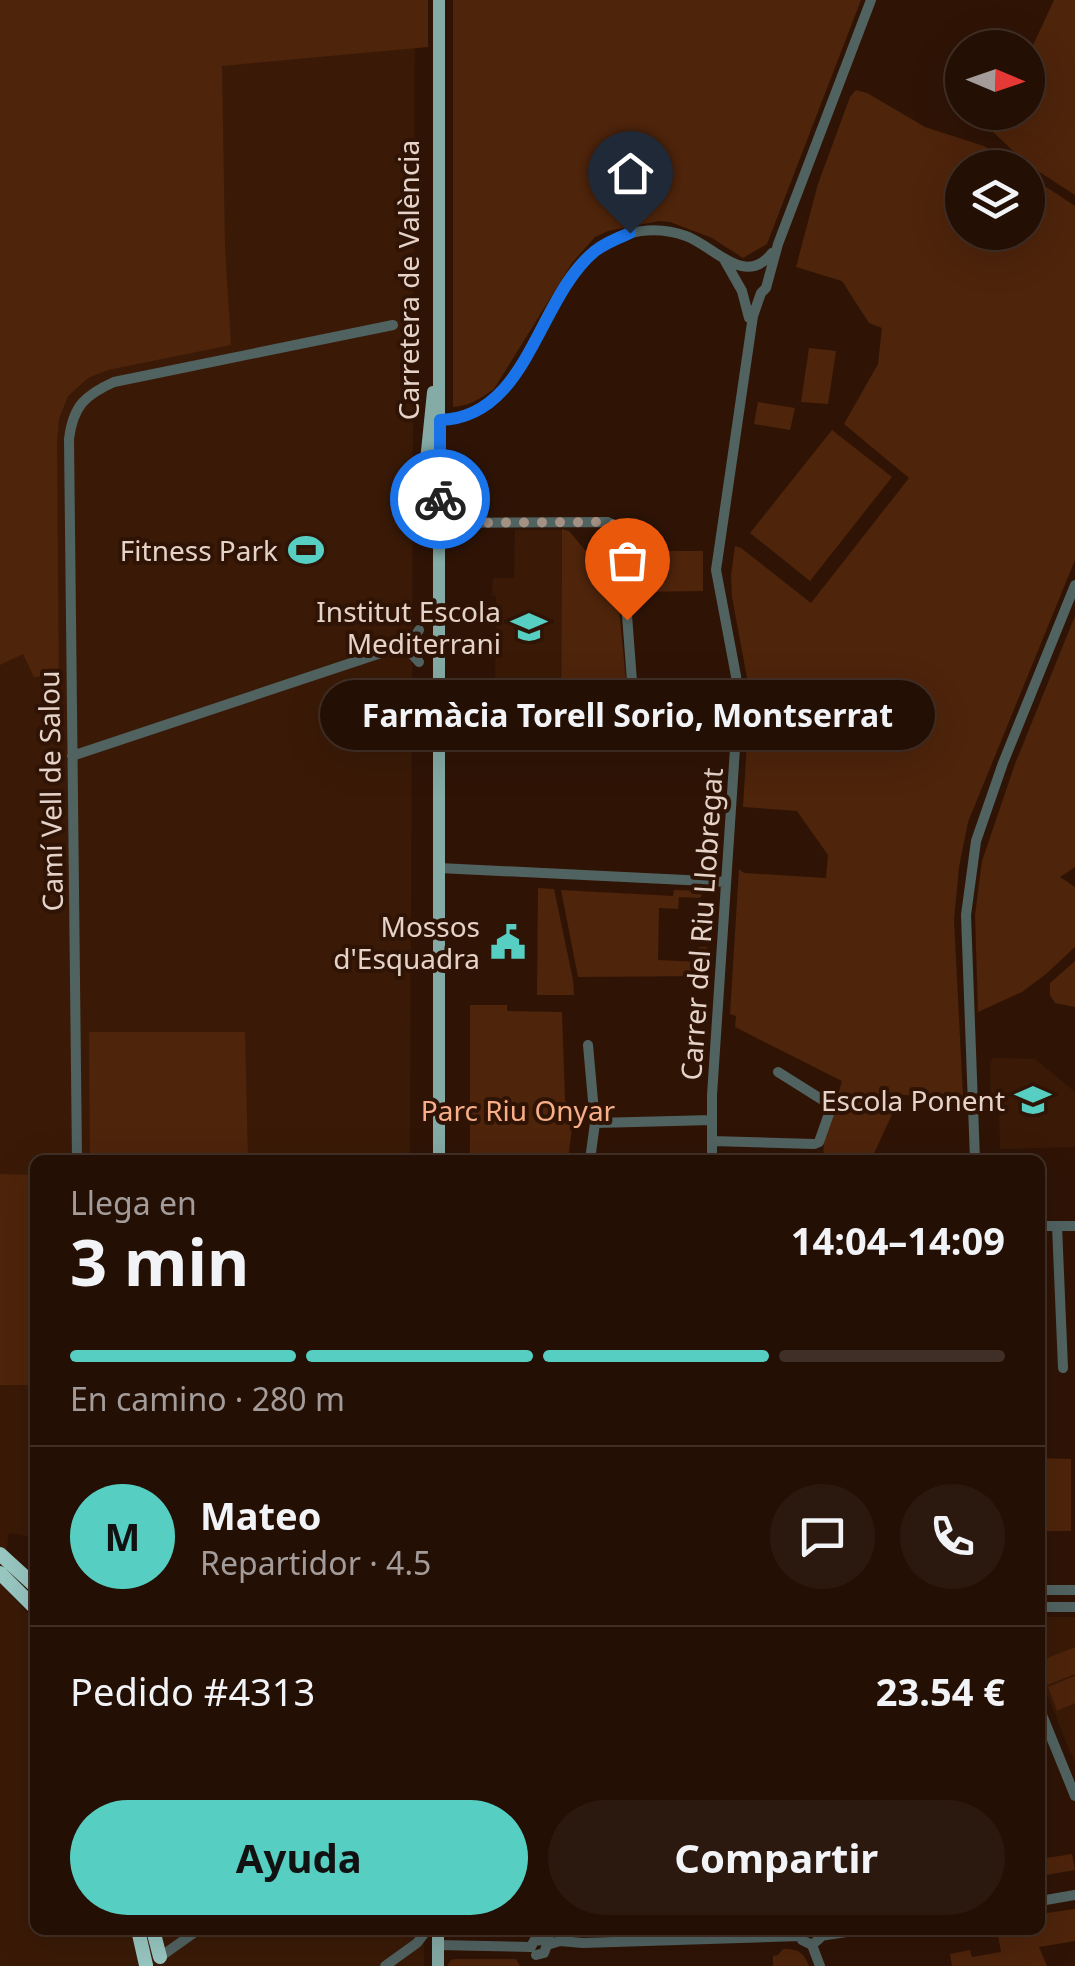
<!DOCTYPE html>
<html lang="es">
<head>
<meta charset="utf-8">
<style>
  body { margin:0; font-family:"Noto Sans",sans-serif; background:#2b180e; color:#f1f3f6; height:100vh; display:flex; flex-direction:column; font-size:38px; white-space:nowrap }
  * { box-sizing:border-box; margin:0 }
  p { font-size:32px; color:#a39c9a }
  .icon { flex:none; width:55px; height:55px; fill:none; stroke:currentColor; stroke-width:2; stroke-linecap:round; stroke-linejoin:round }
  .map { position:relative; flex:1; overflow:hidden }
  .panel { position:absolute; left:30px; top:1155px; width:1015px; height:780px; display:flex; flex-direction:column; background:#230f04; border-radius:15px; box-shadow:0 10px 40px #0002,0 0 0 2px #402f26 }
  .panel>* { flex:none }
  .needle { width:65px; rotate:92deg }
  .fabs { position:absolute; left:945px; top:30px; display:grid; gap:20px }
  .fabs a { display:grid; place-items:center; width:100px; height:100px; border-radius:50%; background:#230f04; box-shadow:0 10px 40px #0002,0 0 0 2px #402f26; font-size:50px }
  .pin { position:absolute; display:grid; place-items:center; width:85px; height:85px; color:#fff; margin:-102px -42px; border-radius:50% 50% 50% 0; rotate:-45deg; box-shadow:0 0 10px #0007 }
  .pin .icon { rotate:45deg }
  .courier { position:absolute; display:grid; place-items:center; width:100px; height:100px; margin:-50px; border:8px solid #1a73e8; border-radius:50%; background:#fff; color:#222; box-shadow:0 2px 12px #0007 }
  .bubble { position:absolute; height:70px; border-radius:35px; background:#230f04; box-shadow:0 10px 40px #0002,0 0 0 2px #402f26; font-size:32px; font-weight:700; line-height:70px; text-align:center }
  .head em { font-style:normal; font-weight:700 }
  .head div { display:flex; flex-direction:column-reverse }
  .head { display:flex; align-items:center; justify-content:space-between; height:170px; padding:0 40px }
  h1 { font-size:65px; font-weight:700; line-height:75px }
  .bar { display:grid; grid-template-columns:repeat(4,1fr); gap:15px 10px; align-content:center; height:120px; padding:0 40px }
  .bar i { height:12px; border-radius:8px; background:#402f26 }
  .bar .current { background:#56cec2 }
  .bar p { grid-column:span 4 }
  .line { display:flex; align-items:center; gap:25px; padding:0 40px; border-top:2px solid #402f26 }
  .line div { flex:1 }
  .round { display:grid; place-items:center; flex:none; width:105px; height:105px; border-radius:52px; background:#2b180e }
  .button { display:flex; gap:20px; margin-top:auto; padding:20px 40px }
  .button a { flex:1; height:115px; border-radius:60px; background:#56cec2; color:#111; font-size:40px; font-weight:700; line-height:115px; text-align:center }
  .button a+a { background:#2b180e; color:#f1f3f6 }
  .map>svg:first-child { display:block }
</style>
</head>
<body>
<div class="map">
<svg width="1075" height="1966" viewBox="0 0 1075 1966">
  <rect width="100%" height="100%" fill="#2f1406"/>
  <path fill="#3a1a07" d="M0,0H415L410,1160H35V1537L9,1533L1,1583L35,1622V1930H424V1966H0Z
    M515,530H562L560,725L477,726L478,690H495L496,596L492,595L493,578H514Z
    M993,1058L1035,1059L1075,1092V1147L1000,1149L999,1113L991,1112L990,1062Z
    M1040,1617H1075V1764L1040,1677Z"/>
  <path fill="#4e240b" d="M0,0H428V47L222,66L225,248L231,345L108,370L88,378L68,396L59,419L57,443L59,704L48,707L46,700V680L41,676L34,677L23,654L0,665Z
    M453,0H861L767,244L743,258L712,238L670,222L659,221L608,231L595,237L572,263L494,389C481,398 470,406 453,407Z
    M1054,0H1075V195L1027,164L992,131L1001,113L1028,112V56Z
    M856,90L867,93L925,127L984,146L1017,167L962,168V232H1028V175L1075,206V560L968,822L959,867L954,920L963,1096L901,1095L871,1160H823L824,1142L842,1081L735,1027L736,1016L730,1014L739,869L744,873L826,878L828,855L797,811L743,807L750,694L732,597L731,575L735,546L741,548L811,603L909,478L844,424L878,364L882,328L869,323L842,281L796,267L818,184L850,97Z
    M809,348L836,351L828,404L801,402Z
    M758,402L795,408L790,430L754,424Z
    M832,430L892,477L810,581L750,533Z
    M562,529L569,531L617,588L629,711L590,707L586,722L561,724Z
    M630,551H703V591L633,592Z
    M1075,616V867L1060,877L1075,887V947L1046,974L1022,992L978,1012L975,915L982,861L1015,764Z
    M538,888L554,889L573,980L574,995H537Z
    M561,890L673,896L674,890L704,891L700,898L679,897L678,909L659,908L658,960L698,962L699,947H707L705,976L578,977Z
    M1075,961V1007L1055,1003L1050,995V983Z
    M470,1005H507V1011L562,1012L565,1100L574,1112L568,1160H470Z
    M89,1032H245L248,1160H90Z
    M0,1174L35,1175V1385H0Z
    M1040,1458L1071,1459V1531H1040Z
    M1075,1647V1674L1047,1685L1040,1667V1661Z
    M1075,1676V1703L1057,1711L1048,1687Z
    M1072,1854L1075,1870L1040,1876V1859Z
    M1075,1909V1941L1039,1947L1047,1966H952L950,1954L970,1950L972,1957L1001,1952L997,1930H1040V1914Z
    M783,1949C798,1949 803,1951 809,1966H773V1956L778,1955Z
    M455,1959H516L520,1966H447L451,1960Z"/>
  <g fill="none" stroke-linecap="round" stroke-linejoin="round">
    <path stroke="#516361" stroke-width="10" d="M725,261L742,291L749,318
      M440,420C531,419 535,292 598,248C624,230 656,225 686,236C714,246 745,288 772,253
      M439,523L608,522C620,527 620,538 622,549L635,721L639,728L646,731L736,739
      M419,662L412,654L396,648L413,639L419,630
      M72,756L396,648
      M439,868L726,882
      M588,1045L595,1123L590,1160
      M595,1123L712,1120
      M712,1141L814,1144L819,1142L830,1111L829,1104L778,1072
      M77,1160L69,439C73,406 85,395 114,382L393,325
      M712,1160V1095L738,703L736,676L716,570L753,316L761,293L766,288L778,244L871,0
      M975,1160L966,915L976,841L1003,763L1075,585
      M1040,1226H1075
      M1057,1226L1063,1368
      M1040,1590H1075
      M1040,1607H1075
      M1040,1710L1075,1796
      M1040,1901L1075,1895
      M803,1931L802,1940L812,1945L820,1938L818,1930
      M820,1936L859,1930
      M438,1945L531,1947
      M547,1945L560,1941L583,1943L801,1936
      M812,1945L820,1966
      M531,1947L534,1941L542,1940L555,1930
      M536,1955L544,1953L547,1945
      M160,1957L198,1930
      M385,1966L417,1943L427,1930"/>
    <path stroke="#85aba6" stroke-width="12" d="M439,0V1160
      M420,520L433,392
      M438,1930V1966"/>
    <path stroke="#99c8c2" stroke-width="14" d="M0,1554L35,1586
      M0,1573L35,1608
      M138,1930L146,1965
      M153,1930L160,1957"/>
  </g>
  <g fill="none" stroke-linecap="round" stroke-linejoin="round">
    <path stroke="#a59084" stroke-width="10" stroke-dasharray="0 18" d="M440,499V523L608,522C611,523 613,524 615,526C625,537 626,602 627,620"/>
    <path stroke="#1a73e8" stroke-width="12" d="M440,499V420C528,418 537,299 595,251C605,243 618,238 630,233"/>
  </g>
  <defs>
    <symbol id="stadium-bare" viewBox="-9 -9 18 18"><path d="M0-5a6.5 5 0 1 0 0 10a6.5 5 0 1 0 0-10ZM-3.5-1.8h7v3.6h-7Z" fill="#56cec2" stroke="#2f1406" stroke-width="2.5" paint-order="stroke"/></symbol>
    <symbol id="school-bare" viewBox="-9 -9 18 18"><path d="M0-5L7-2L0 1L-7-2ZM-4 1L0 2.5L4 1V4Q0 6-4 4Z" fill="#56cec2" stroke="#2f1406" stroke-width="2.5" paint-order="stroke"/></symbol>
    <symbol id="civic-bare" viewBox="-9 -9 18 18"><path d="M-.6-6.5H3V-4.5H.6V-3L4-1V1h2V6H-6V1h2V-1L-.6-3ZM-1.2 2.5V6h2.4V2.5Z" fill="#56cec2" stroke="#2f1406" stroke-width="2.5" paint-order="stroke"/></symbol>
  </defs>
  <g fill-rule="evenodd">
    <use href="#stadium-bare" x="281" y="525" width="50" height="50"/>
    <use href="#school-bare" x="504" y="602" width="50" height="50"/>
    <use href="#civic-bare" x="483" y="917" width="50" height="50"/>
    <use href="#school-bare" x="1008" y="1075" width="50" height="50"/>
  </g>
  <g text-anchor="middle" dominant-baseline="central" stroke-width="8" stroke-linejoin="round" paint-order="stroke">
    <g font-size="28" fill="#e5d2c8" stroke="#2f1406">
      <text transform="translate(408 280) rotate(-90)">Carretera de València</text>
      <text transform="translate(50 791) rotate(-91)">Camí Vell de Salou</text>
      <text transform="translate(701 924) rotate(-86)">Carrer del Riu Llobregat</text>
    </g>
    <g font-size="28" fill="#e5d2c8" stroke="#2f1406" text-anchor="end">
      <text x="278" y="550">Fitness Park</text>
      <text x="501" y="611">Institut Escola<tspan x="501" dy="32">Mediterrani</tspan></text>
      <text x="480" y="926">Mossos<tspan x="480" dy="32">d'Esquadra</tspan></text>
      <text x="1005" y="1100">Escola Ponent</text>
    </g>
    <g font-size="28" fill="#f8ae88" stroke="#2f1406">
      <text x="518" y="1110">Parc Riu Onyar</text>
    </g>
  </g>
</svg>
<div class="fabs">
<a><svg class="needle" viewBox="-14 -14 28 28"><path d="M0-13l5 13h-10z" fill="#e53935"/><path d="M0 13l5-13h-10z" fill="#a39c9a"/></svg></a>
<a><svg class="icon" aria-label="layers" viewBox="0 0 24 24"><path d="M12 4l9 5-9 5-9-5zM3 14l9 5 9-5"/></svg></a>
</div>
<div class="pin" style="left:627px;top:620px;background:#ea580c"><svg class="icon" aria-label="bag" viewBox="0 0 24 24"><path d="M5 8h14l-1 12H6zM9 8a3 3 0 0 1 6 0"/></svg></div>
<div class="pin" style="left:630px;top:233px;background:#1f2937"><svg class="icon" aria-label="home" viewBox="0 0 24 24"><path d="M3 11l9-7 9 7M6 9v11h12V9"/></svg></div>
<div class="courier" style="left:440px;top:499px"><svg class="icon" aria-label="bike" viewBox="0 0 24 24"><circle cx="6" cy="16" r="4"/><circle cx="18" cy="16" r="4"/><path d="M6 16l4-8h5l3 8M10 8l3 8H6M13 5h3"/></svg></div>
<div class="bubble" style="left:320px;top:680px;width:615px">Farmàcia Torell Sorio, Montserrat</div>
<section class="panel">
<div class="head"><div><h1>3 min</h1><p>Llega en</p></div><em>14:04–14:09</em></div>
<div class="bar"><i class="current"></i><i class="current"></i><i class="current"></i><i></i><p>En camino · 280 m</p></div>
<div class="line" style="height:180px"><b class="round" style="background:#56cec2;color:#111">M</b><div><b>Mateo</b><p>Repartidor · 4.5</p></div><a class="round"><svg class="icon" aria-label="chat" viewBox="0 0 24 24"><path d="M4 5h16v11H9l-5 4z"/></svg></a><a class="round"><svg class="icon" aria-label="phone" viewBox="0 0 24 24"><path d="M5 4h4l2 5-3 2q2 4 5 5l2-3 5 2v4C11 20 4 13 5 4z"/></svg></a></div>
<div class="line" style="height:130px"><div>Pedido #4313</div><b>23.54 €</b></div>
<div class="button"><a>Ayuda</a><a>Compartir</a></div>
</section>
</div>
</body>
</html>
